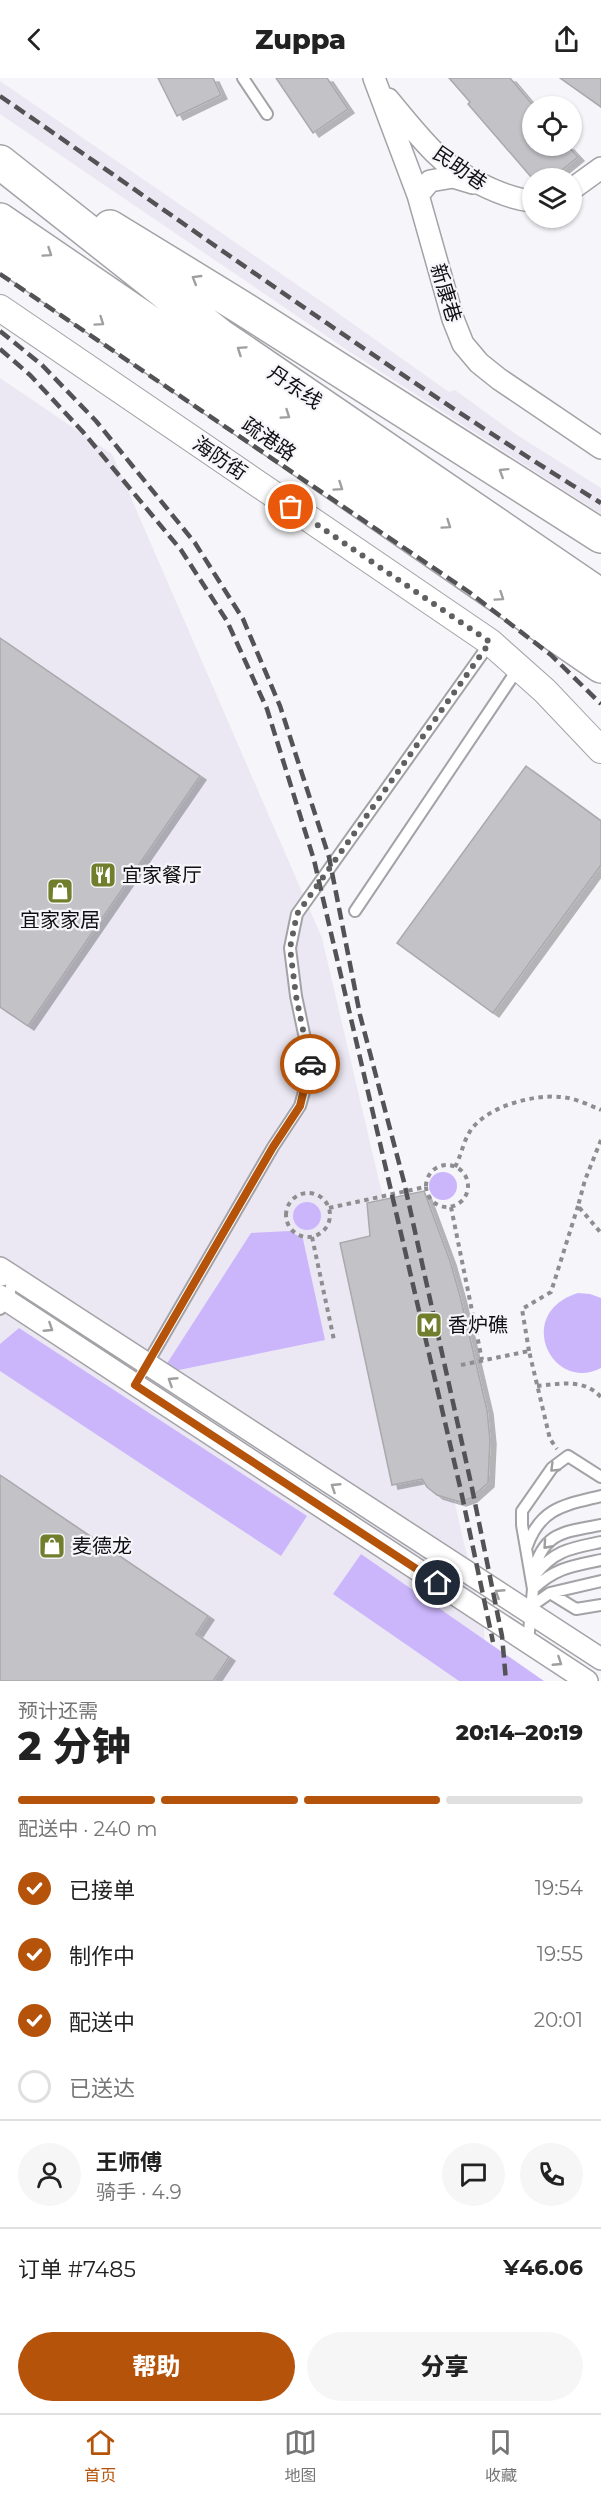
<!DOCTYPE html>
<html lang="zh">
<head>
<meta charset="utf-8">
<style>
  body { margin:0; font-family:Montserrat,"Noto Sans SC",sans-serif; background:#f6f6f6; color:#222; height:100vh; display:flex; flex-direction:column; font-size:22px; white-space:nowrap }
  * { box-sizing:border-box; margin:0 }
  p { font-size:20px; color:#767676 }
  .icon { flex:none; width:33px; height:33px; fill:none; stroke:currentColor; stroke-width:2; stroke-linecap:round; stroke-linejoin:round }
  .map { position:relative; height:1603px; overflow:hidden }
  .sheet { display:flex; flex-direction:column; background:#fff; flex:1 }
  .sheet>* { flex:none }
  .tools { position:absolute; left:522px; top:18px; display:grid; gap:12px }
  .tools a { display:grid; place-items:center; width:60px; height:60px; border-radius:50%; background:#fff; box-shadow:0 2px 4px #0004; font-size:30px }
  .pin { position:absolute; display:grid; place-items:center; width:51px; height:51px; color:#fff; margin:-26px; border:3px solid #fff; border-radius:50%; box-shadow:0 2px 6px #0007 }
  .courier { position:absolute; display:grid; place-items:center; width:60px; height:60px; margin:-30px; border:4px solid #b45309; border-radius:50%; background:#fff; color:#222; box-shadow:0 2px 8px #0007 }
  .head em { font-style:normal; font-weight:800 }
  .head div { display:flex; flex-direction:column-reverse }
  .head { display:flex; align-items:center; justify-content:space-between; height:102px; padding:0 18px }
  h1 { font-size:39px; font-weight:800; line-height:45px }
  .bar { display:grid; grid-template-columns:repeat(4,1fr); gap:9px 6px; align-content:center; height:72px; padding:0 18px }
  .bar i { height:8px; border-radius:4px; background:#e0e0e0 }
  .bar .on { background:#b45309 }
  .bar p { grid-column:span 4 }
  .line { display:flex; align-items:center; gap:15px; padding:0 18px; border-top:2px solid #e0e0e0 }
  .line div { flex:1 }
  .round { display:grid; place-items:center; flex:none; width:63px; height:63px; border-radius:32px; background:#f6f6f6 }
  ol { padding:0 18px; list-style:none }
  li { display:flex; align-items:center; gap:18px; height:66px }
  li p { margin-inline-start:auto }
  li .icon { padding:6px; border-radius:50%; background:#b45309; color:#fff; stroke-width:4 }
  li:last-child { color:#767676 }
  li i { width:33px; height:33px; border:3px solid #e0e0e0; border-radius:50% }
  .action { display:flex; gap:12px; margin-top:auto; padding:12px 18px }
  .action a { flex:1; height:69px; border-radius:36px; background:#b45309; color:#fff; font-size:24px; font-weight:800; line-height:69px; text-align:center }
  .action a+a { background:#f6f6f6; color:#222 }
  header { display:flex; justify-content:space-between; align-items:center; height:78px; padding:0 18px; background:#fff; font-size:27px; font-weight:800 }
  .dock { display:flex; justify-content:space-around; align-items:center; height:84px; border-top:2px solid #e0e0e0; background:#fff; font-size:16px; color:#767676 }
  .dock a { display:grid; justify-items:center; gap:3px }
  .dock .on { color:#b45309 }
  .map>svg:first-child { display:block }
</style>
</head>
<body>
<header><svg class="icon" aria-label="back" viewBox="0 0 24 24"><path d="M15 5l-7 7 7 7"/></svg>Zuppa<svg class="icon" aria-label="share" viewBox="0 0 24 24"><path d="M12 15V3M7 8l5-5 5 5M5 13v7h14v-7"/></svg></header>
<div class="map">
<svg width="601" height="1603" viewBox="0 0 601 1603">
  <defs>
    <filter id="shadow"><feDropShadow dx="6" dy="4" stdDeviation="0" flood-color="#0004"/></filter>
  </defs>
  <rect width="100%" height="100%" fill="#f6f5f9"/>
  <path fill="#ebe8f3" d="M0,3L325,226L449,314L455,312L517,357L601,410V436L347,272L0,36Z
    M0,300L112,376L322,860L484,1550L486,1603H0Z"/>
  <path fill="#cbb6fc" d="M429 1108a14 14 0 1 1 28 0a14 14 0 1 1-28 0Z
    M293 1138a14 14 0 1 1 28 0a14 14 0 1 1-28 0Z
    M290,1153L303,1161L325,1262L174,1293L166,1287L251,1155Z
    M578,1215L590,1216L601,1220V1290C552,1316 513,1235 578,1215Z
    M19,1250L307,1438L281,1478L0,1293V1266Z
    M361,1476L544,1603H459L333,1516Z"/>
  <path fill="#c3c2c6" stroke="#aaa9ad" stroke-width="1.5" filter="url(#shadow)" d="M158,0H213L221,17L177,38Z
    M276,0H327L348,31L313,55Z
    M449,0H510L532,26V68H568L578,79L552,100H532L468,26L470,24Z
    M560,0H601V29Z
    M0,560L200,698L28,948L0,929Z
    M526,688L601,743V787L493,935L397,865Z
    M424,1113L450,1183L460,1218L487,1332L490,1362L488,1405L471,1420L460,1424L437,1417L427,1409L422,1401L392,1407L340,1165L370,1158L367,1125Z
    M0,1397L208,1538L196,1556L229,1579L213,1603H0Z"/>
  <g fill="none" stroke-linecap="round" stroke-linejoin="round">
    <defs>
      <path id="service" d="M243,0L267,36
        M355,833L519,589
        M0,1203L13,1199L8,1223L0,1231
        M135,1307L273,1069L300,1028L311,989L296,918L290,870L297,836L490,565
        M527,1468C541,1429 565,1427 601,1418
        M533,1496C543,1454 563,1454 601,1447
        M535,1497C554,1472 572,1470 601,1464
        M533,1511C555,1490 572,1488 601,1482
        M550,1515L576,1531L601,1527
        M533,1527L550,1515L601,1503
        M528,1564L533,1511L522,1447V1433L552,1390L568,1378L601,1399"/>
      <path id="minor" d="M374,0L418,117L453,241L463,266L479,285L499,301L601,370
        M388,21C403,39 417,57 434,74C455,96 502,120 532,123
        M572,111L601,90
        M418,117L430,103L453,99L473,105
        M0,1190L601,1581
        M0,1218L587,1603"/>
      <path id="tertiary" d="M0,230L490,564L545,613L601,672"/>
      <path id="trunk" d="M0,84L219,257L601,518
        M0,142L601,553
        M110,149L239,228L601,458
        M0,174L601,588"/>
    </defs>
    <use href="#service" stroke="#a3a2a6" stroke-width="14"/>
    <use href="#minor" stroke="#a3a2a6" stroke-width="24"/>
    <use href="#tertiary" stroke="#a3a2a6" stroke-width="28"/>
    <use href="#trunk" stroke="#a3a2a6" stroke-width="36"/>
    <path stroke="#8e8d90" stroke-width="4" stroke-dasharray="4.5 4.5" stroke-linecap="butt" d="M601,1062L585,1102L578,1128L601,1155
      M426 1108a21 21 0 1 1 42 0a21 21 0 1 1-42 0Z
      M455,1089C461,1078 463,1065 469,1055C484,1029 533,1016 561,1019C575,1020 589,1027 601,1032
      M286 1137a22 22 0 1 1 44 0a22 22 0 1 1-44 0Z
      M451,1129L482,1282
      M329,1130L425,1109
      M312,1159L334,1262
      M529,1273L522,1231L551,1214L578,1128
      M461,1287L529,1273L550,1361L557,1371
      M537,1308C560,1306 583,1300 601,1319"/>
    <use href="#service" stroke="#fff" stroke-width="10"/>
    <use href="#minor" stroke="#fff" stroke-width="21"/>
    <use href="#tertiary" stroke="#fff" stroke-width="26"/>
    <use href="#trunk" stroke="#fff" stroke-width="33"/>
    <path stroke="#535254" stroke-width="4.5" stroke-dasharray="12 6" stroke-linecap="butt" d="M0,18C199,155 395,298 601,425
      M0,196L469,514L551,577L601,626
      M0,253L42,287L96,343L195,465L243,541L280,628L329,779L360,937L404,1104L472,1410L502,1558L506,1603
      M0,271L30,297L83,354L181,472L227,543L267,631L314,782L461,1413L493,1564"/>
  </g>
  <defs><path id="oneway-chevron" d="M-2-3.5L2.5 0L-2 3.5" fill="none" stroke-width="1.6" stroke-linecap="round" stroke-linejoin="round" transform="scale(1.5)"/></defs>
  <g stroke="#9f9fa0">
    <use href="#oneway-chevron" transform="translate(48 175) rotate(34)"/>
    <use href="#oneway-chevron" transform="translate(196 201) rotate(-149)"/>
    <use href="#oneway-chevron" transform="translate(100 244) rotate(35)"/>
    <use href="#oneway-chevron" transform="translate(241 272) rotate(-146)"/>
    <use href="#oneway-chevron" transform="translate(286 337) rotate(34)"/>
    <use href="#oneway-chevron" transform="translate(503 394) rotate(-148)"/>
    <use href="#oneway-chevron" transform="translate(339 409) rotate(34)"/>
    <use href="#oneway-chevron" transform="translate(447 447) rotate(34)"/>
    <use href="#oneway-chevron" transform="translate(500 519) rotate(34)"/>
    <use href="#oneway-chevron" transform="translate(49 1250) rotate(33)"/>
    <use href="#oneway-chevron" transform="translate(172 1303) rotate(-147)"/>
    <use href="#oneway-chevron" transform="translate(554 1390) rotate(136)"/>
    <use href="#oneway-chevron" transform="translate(335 1409) rotate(-147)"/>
    <use href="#oneway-chevron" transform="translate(547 1467) rotate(132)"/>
    <use href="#oneway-chevron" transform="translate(499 1515) rotate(-147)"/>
    <use href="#oneway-chevron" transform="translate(558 1584) rotate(33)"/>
  </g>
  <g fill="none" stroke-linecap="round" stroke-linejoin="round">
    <path stroke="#606062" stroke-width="6" stroke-dasharray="0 10.8" d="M291,429L490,564L297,836L290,870L296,918L310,986"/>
    <path stroke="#b45309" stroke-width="8" d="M310,986L300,1028L273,1069L135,1307L438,1505"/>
  </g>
  <defs>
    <symbol id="restaurant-square" viewBox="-11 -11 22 22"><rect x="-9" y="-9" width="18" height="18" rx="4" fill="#717e2c" stroke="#f6f5f9"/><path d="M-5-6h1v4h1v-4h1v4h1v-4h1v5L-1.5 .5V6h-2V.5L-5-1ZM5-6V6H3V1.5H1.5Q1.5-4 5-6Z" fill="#fff"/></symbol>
    <symbol id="shop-square" viewBox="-11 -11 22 22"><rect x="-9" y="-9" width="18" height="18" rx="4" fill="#717e2c" stroke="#f6f5f9"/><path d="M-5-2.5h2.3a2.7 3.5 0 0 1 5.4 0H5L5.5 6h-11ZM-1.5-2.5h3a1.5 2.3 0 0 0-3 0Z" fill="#fff"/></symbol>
    <symbol id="metro-square" viewBox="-11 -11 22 22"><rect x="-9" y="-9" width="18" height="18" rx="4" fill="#717e2c" stroke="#f6f5f9"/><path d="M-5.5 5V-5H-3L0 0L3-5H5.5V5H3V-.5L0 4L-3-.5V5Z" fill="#fff"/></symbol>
  </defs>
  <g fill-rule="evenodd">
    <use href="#restaurant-square" x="88" y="782" width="30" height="30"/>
    <use href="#shop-square" x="45" y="798" width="30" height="30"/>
    <use href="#metro-square" x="414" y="1232" width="30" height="30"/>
    <use href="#shop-square" x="37" y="1453" width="30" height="30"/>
  </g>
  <g text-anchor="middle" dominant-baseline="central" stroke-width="4.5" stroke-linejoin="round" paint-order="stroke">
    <g font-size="20" fill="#100f11" stroke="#f6f5f9">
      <text transform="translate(460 90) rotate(35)">民助巷</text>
      <text transform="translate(446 215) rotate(73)">新康巷</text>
      <text transform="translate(295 309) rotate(34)">丹东线</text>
      <text transform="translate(269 361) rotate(34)">疏港路</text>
      <text transform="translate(220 380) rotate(34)">海防街</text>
    </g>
    <g font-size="20" fill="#100f11" stroke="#f6f5f9" text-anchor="start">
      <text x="122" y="797">宜家餐厅</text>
      <text x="60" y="842" text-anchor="middle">宜家家居</text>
      <text x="448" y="1247">香炉礁</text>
      <text x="72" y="1468">麦德龙</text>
    </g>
  </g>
</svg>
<div class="tools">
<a><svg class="icon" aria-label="locate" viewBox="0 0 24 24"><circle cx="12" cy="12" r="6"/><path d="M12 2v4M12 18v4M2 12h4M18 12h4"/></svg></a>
<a><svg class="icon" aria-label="layers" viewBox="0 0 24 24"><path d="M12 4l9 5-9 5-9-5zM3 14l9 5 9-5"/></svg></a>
</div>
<div class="pin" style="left:291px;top:429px;background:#ea580c"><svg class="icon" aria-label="bag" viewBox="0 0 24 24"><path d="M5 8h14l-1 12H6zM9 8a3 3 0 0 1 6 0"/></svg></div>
<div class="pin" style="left:438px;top:1505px;background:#1f2937"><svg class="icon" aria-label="home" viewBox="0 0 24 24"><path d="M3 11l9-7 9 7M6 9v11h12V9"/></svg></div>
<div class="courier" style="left:310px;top:986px"><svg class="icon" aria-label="car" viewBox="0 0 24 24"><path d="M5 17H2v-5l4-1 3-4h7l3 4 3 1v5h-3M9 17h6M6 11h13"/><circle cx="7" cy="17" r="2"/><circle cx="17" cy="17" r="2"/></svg></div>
</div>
<section class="sheet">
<div class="head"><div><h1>2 分钟</h1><p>预计还需</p></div><em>20:14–20:19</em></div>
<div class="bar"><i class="on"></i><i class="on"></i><i class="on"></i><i></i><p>配送中 · 240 m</p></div>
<ol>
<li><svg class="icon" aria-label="check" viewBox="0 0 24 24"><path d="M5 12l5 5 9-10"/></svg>已接单<p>19:54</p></li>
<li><svg class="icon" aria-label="check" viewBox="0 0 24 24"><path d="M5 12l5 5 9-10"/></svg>制作中<p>19:55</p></li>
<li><svg class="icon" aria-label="check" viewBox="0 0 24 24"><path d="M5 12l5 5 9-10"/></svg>配送中<p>20:01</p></li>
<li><i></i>已送达</li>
</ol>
<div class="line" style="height:108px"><a class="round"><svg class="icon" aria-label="person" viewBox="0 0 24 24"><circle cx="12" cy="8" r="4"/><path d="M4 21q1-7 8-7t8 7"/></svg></a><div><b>王师傅</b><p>骑手 · 4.9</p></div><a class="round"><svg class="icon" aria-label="chat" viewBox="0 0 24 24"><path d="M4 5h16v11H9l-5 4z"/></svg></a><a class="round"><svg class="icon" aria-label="phone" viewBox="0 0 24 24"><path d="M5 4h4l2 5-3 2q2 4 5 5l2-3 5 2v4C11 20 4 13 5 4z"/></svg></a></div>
<div class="line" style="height:78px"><div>订单 #7485</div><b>¥46.06</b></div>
<div class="action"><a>帮助</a><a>分享</a></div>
</section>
<nav class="dock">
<a class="on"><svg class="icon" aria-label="home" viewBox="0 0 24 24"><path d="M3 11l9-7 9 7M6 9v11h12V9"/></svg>首页</a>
<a><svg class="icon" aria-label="map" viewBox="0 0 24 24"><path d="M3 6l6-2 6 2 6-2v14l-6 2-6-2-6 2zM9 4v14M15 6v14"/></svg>地图</a>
<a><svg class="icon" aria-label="saved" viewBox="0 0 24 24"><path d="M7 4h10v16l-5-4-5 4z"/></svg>收藏</a>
</nav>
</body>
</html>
